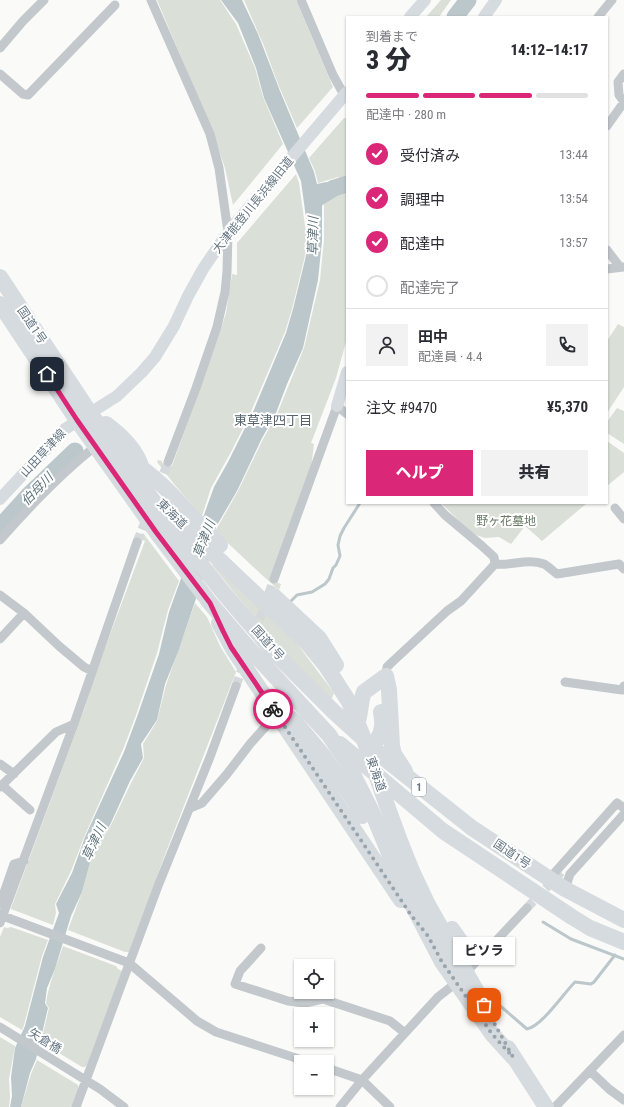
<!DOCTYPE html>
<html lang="ja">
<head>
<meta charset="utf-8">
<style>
  body { margin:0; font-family:"Roboto Condensed","Noto Sans JP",sans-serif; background:#f2f2f3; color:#2b2b33; height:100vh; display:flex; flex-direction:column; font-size:15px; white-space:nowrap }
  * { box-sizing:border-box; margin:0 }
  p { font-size:13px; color:#7c7c81 }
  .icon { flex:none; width:22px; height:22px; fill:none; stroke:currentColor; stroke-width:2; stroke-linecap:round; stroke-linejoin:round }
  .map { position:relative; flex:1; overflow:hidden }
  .details { position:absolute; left:346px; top:16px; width:262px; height:488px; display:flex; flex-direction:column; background:#fff; border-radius:0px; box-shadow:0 1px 3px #0004 }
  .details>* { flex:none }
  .controls { position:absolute; left:294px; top:959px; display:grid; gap:8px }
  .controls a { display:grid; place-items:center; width:40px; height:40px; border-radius:0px; background:#fff; box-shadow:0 1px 3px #0004; font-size:20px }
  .pin { position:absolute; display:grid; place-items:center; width:34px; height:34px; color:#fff; margin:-17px; border-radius:8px; box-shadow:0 2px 6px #0006 }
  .courier { position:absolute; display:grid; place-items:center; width:40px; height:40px; margin:-20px; border:3px solid #db2777; border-radius:50%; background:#fff; color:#222; box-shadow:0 1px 5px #0007 }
  .bubble { position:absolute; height:28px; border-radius:0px; background:#fff; box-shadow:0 1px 3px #0004; font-size:13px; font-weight:800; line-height:28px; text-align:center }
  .summary em { font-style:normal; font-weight:800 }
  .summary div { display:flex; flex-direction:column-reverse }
  .summary { display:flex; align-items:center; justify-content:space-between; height:68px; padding:0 20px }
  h1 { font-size:26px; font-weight:800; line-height:30px }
  .bar { display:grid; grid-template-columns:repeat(4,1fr); gap:6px 4px; align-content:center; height:48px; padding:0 20px }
  .bar i { height:5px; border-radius:3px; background:#e1e1e2 }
  .bar .on { background:#db2777 }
  .bar p { grid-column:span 4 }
  .line { display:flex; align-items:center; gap:10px; padding:0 20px; border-top:1px solid #e1e1e2 }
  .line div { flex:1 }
  .round { display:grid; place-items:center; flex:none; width:42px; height:42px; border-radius:0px; background:#f2f2f3 }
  ol { padding:0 20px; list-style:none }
  li { display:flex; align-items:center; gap:12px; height:44px }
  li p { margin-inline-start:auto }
  li .icon { padding:4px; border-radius:50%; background:#db2777; color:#fff; stroke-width:4 }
  li:last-child { color:#7c7c81 }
  li i { width:22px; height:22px; border:2px solid #e1e1e2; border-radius:50% }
  .primary-button { display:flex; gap:8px; margin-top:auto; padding:8px 20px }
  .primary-button a { flex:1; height:46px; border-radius:0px; background:#db2777; color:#fff; font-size:16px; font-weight:800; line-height:46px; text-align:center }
  .primary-button a+a { background:#f2f2f3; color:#2b2b33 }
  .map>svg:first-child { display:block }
</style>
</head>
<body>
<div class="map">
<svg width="624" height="1107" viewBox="0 0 624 1107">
  <rect width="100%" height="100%" fill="#fafaf8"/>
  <path fill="#dadfd7" d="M157,0H220L236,24L255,68L263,97L283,144L233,205L225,168L213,133Z
    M244,0H296L333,87L297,128L278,84L264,46Z
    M441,0H451L439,17H426Z
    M344,118H347V176L343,180L338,177L318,183L315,171L309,158Z
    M296,174L299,183L306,233L308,239L304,260L292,309L285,332L250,414L231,452L211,488L202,516L174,484L157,462L158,460L162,461V463L172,466L221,329L226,313L232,274L237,275V243Z
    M345,188L347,189V338L336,378L311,443L314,444L311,468L271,580L281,584L279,590L262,575L215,531L217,528L238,491L262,441L277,414L304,348L320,280L324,240V203L336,190Z
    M618,324L624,327V387L607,413V341Z
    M617,408L624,411V444L607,433V422Z
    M607,441L624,453V472L607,486Z
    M441,503H587L542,541L525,526L511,544L499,537L485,538L476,535L464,526Z
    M143,533L179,581L168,610L157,653L136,715L124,747L85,835L71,871L55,904L56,913L53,925L11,909V908L85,707L93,680L145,541L137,537Z
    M214,563L298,645L334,693L332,698H329L290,658L262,627L212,565Z
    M195,603L207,617L220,646L236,672L166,852L129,952H125L68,930L82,892L91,859L111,825L130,785L144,758L143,744L157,721L166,685Z
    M4,927L7,928L11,927L48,940L42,956L24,1025L22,1030L0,1017V937Z
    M63,946L116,966L118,969L122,971L87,1065L85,1067H82L41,1042L49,1008L46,1003C49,983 57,965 63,946Z
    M0,1037L15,1046L9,1079L10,1097L9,1107H0Z
    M37,1060L78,1085L79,1090L72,1107H21L31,1074Z"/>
  <path fill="#bbc7cb" d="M221,0H242L258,34L280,91L314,172L317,184L326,182L334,188L333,191L322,203V241L318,280L303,348L287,384L276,413L261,440L237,491L216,527L208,563L178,652L165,684L157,720L141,744L143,758L130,781L110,825L91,859L82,892L71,916L55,969L47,988L45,1003L48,1008L36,1059L30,1073L21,1107H10L12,1096L11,1077L15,1048L25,1026L43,957L59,913L56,904L72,873L85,837L124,752L137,717L159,654L169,612L214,487L228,462L253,412L286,333L293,309L305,260L309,240L301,181L264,98L256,68L238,23Z"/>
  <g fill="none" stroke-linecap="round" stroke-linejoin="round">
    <path stroke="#bbc7cb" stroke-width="3" d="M291,601L297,595L312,592L325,584L329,579L333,568L336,565L340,556L338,545L340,536L344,528L360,503
      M543,922L571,939L624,959
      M498,1004L527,1029C542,1026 563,994 575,982L591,984L594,982L615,955"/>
    <path stroke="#bbc7cb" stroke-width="17" d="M455,17L468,0
      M316,200V199L334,188L347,184
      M0,527L29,495L75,451"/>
    <path stroke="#d5d9db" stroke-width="9" stroke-dasharray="9 4.5" stroke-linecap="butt" d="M159,486L168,462
      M137,542L147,517
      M255,632L274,579
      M236,686L244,663
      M527,908L564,869"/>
    <path stroke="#c3c8cc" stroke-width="9" d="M151,0L210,134L219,168L228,232L227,272L225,292L217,327L196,388L168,462
      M301,0L333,75L344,95L347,97
      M598,17L612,0
      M0,48L23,21L44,0
      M0,74L23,94L28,95L115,5
      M607,126L624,102L619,95L618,82L624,74
      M607,250L620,267
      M607,269L624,267
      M434,503L445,515L482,546L494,557L495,564
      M615,508L624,519
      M0,540C30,506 60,474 96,446
      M495,564C511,566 528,558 544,564C548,566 553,571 557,574L619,564L624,569
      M274,579L337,406L347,414
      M0,595L24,613L59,646L84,667L92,671
      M0,639L24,613
      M386,676L387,667L390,664L447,611L461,601L495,564
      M565,682L622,690L624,686
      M0,764L14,774
      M2,785L30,810
      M0,787L56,732L74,724
      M190,808L202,803L227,774L250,744L276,715
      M549,879L617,803L624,808
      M565,889L570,874L624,814
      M0,904L14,864L24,861
      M3,916L129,963L197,1021L216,1032L308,1062
      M0,923L74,724L137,542
      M261,948L240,971L235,984L288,1001L305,1003L323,999L390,1021L405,1033
      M0,1027L100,1089L124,1107
      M327,1068L362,1080L390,1107
      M590,1071L609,1089L624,1100
      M76,1107L158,886L210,757L236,686
      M340,1107L362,1080L405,1033L438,997L456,983L527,908
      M555,1107L624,1035"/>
    <path stroke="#d6dbdf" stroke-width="12" d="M410,17L425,0
      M484,17L496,0
      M337,406L347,372
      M0,499L65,429L117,396L142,372L155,357L174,326L188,296L203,269L228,232L347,92"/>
    <path stroke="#d6dbdf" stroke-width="16" d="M0,277L90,413L180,538L222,591L273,651L334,712L390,763L472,828L565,889L624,920
      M0,304L77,420L160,537L210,603L244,643L329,735L347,762L372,812L403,887L442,962L492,1034L513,1057
      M106,424C122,436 137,450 142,469
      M131,461C166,482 190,517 220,545
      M170,512L206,547L307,643L326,666L349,702L362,734L381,789L400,841L412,871L427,903L490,1015
      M274,596L319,638L336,665
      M219,623L233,649L401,900
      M386,676L389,690L392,746L394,754L405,771
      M276,715L292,719L297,724L322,754L355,802L362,816
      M357,724C361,714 360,702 364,692L386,676
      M377,740C383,731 383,723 381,712
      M340,744L443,831L572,917L590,928L624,942
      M452,929L466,949L475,951L481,957
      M508,1048L546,1107"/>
  </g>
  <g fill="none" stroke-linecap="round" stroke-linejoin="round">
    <path stroke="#99a4ac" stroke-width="4" stroke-dasharray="0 7.2" d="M273,709L411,915L428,936L442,962L492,1034L513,1057L484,1005"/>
    <path stroke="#db2777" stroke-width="5" d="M47,374L77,420L156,532L210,603L223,631L231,647L273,709"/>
  </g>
  <g text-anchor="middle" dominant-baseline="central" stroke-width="4" stroke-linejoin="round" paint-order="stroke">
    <rect fill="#fff" stroke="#939fa8" stroke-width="1" x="412" y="778" width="14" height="18" rx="3"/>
    <g font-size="11" font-weight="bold" fill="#657683">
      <text x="419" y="787">1</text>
    </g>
    <g font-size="12" fill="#657683" stroke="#fff">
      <text transform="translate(253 205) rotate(-51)">大津能登川長浜線旧道</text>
      <text transform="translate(32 325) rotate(56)">国道1号</text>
      <text transform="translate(43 453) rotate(-47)">山田草津線</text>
      <text transform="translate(172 514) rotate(44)">東海道</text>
      <text transform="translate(268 643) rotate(48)">国道1号</text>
      <text transform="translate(376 774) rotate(71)">東海道</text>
      <text transform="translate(512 854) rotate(34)">国道1号</text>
      <text transform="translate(45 1041) rotate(32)">矢倉橋</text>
    </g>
    <g font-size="12" fill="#687a64" stroke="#fff">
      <text x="506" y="521">野ヶ花墓地</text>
    </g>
    <g font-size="13" font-style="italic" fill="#60757c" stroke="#fff">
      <text transform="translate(313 236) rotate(-89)">草津川</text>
      <text transform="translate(37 489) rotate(-46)">伯母川</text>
      <text transform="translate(204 539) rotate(-69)">草津川</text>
      <text transform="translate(94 842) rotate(-65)">草津川</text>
    </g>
    <g font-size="13" fill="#57646e" stroke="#fff">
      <text x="273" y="420">東草津四丁目</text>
    </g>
  </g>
</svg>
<div class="controls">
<a><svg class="icon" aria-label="locate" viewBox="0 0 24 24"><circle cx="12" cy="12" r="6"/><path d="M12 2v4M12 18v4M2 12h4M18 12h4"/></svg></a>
<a>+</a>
<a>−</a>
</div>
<div class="pin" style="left:484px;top:1005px;background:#ea580c"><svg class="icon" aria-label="bag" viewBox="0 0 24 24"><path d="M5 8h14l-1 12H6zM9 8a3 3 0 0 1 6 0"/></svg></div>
<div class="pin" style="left:47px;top:374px;background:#1f2937"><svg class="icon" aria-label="home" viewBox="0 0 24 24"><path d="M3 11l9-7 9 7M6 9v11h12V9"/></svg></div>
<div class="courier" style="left:273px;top:709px"><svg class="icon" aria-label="bike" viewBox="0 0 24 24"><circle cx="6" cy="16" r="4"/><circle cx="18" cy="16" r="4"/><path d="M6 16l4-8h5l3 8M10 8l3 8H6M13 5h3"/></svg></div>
<div class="bubble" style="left:453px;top:937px;width:62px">ピソラ</div>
<section class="details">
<div class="summary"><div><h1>3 分</h1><p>到着まで</p></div><em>14:12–14:17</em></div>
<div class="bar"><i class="on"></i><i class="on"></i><i class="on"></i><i></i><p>配達中 · 280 m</p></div>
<ol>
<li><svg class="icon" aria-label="check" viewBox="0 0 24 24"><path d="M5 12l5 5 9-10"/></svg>受付済み<p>13:44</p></li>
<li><svg class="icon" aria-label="check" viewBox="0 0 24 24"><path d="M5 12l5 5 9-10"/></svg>調理中<p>13:54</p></li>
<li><svg class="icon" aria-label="check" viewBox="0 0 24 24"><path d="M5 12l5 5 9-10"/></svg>配達中<p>13:57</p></li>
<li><i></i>配達完了</li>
</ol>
<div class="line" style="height:72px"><a class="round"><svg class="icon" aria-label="person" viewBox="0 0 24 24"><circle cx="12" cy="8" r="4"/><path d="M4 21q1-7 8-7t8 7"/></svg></a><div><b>田中</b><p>配達員 · 4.4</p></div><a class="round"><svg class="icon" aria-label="phone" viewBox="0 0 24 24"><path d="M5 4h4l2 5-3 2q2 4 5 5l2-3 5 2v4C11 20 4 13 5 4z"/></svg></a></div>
<div class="line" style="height:52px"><div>注文 #9470</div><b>¥5,370</b></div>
<div class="primary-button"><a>ヘルプ</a><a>共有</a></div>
</section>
</div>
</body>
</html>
